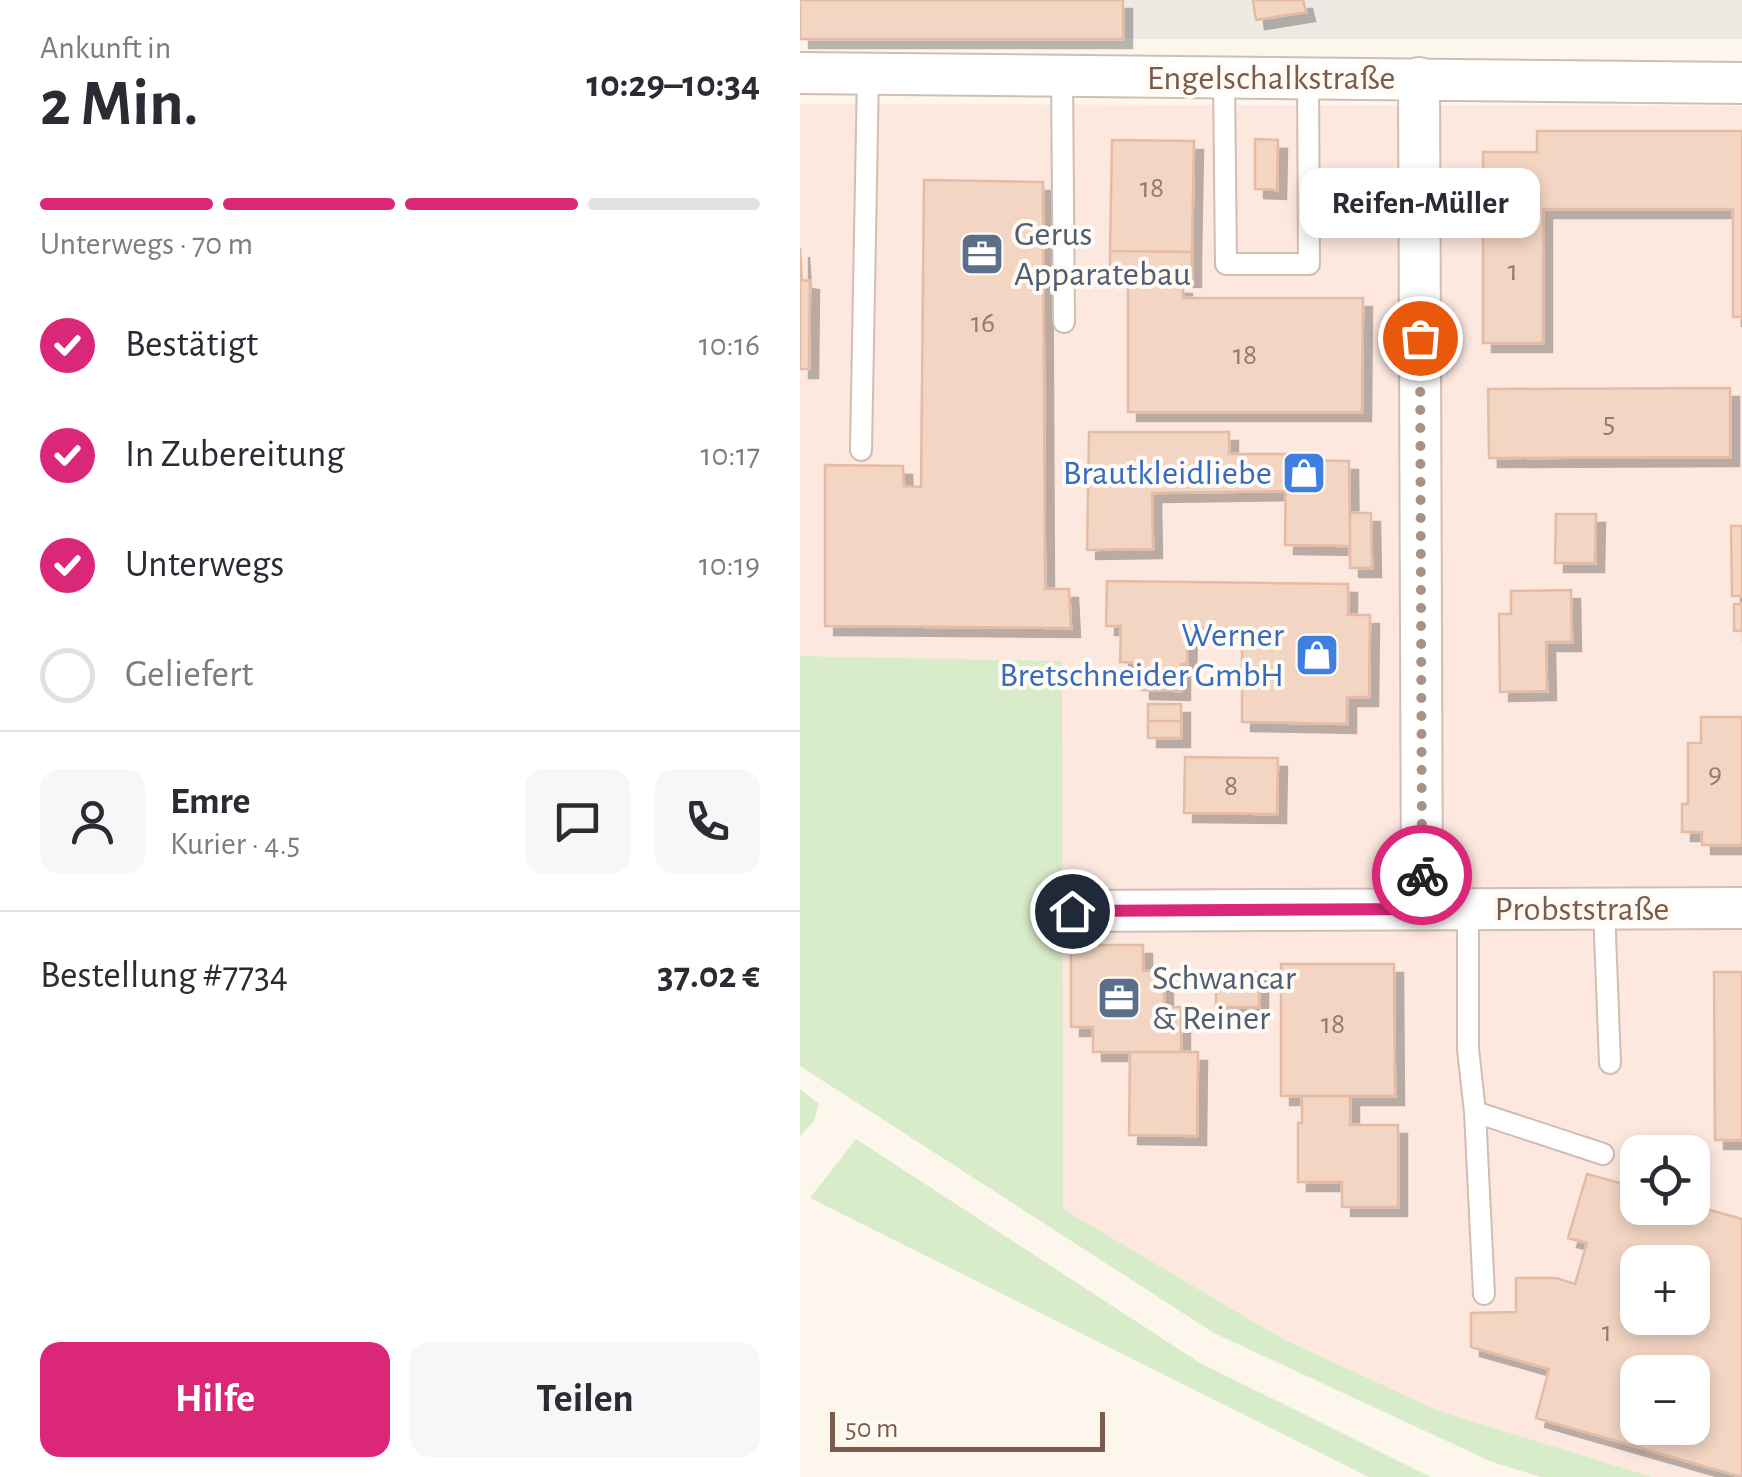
<!DOCTYPE html>
<html lang="de">
<head>
<meta charset="utf-8">
<style>
  body { margin:0; font-family:"Alegreya Sans",sans-serif; background:#f7f7f7; color:#2b2b33; height:100vh; display:flex; flex-direction:column; font-size:38px; white-space:nowrap }
  * { box-sizing:border-box; margin:0 }
  p { font-size:32px; color:#7c7c81 }
  .icon { flex:none; width:55px; height:55px; fill:none; stroke:currentColor; stroke-width:2; stroke-linecap:round; stroke-linejoin:round }
  .map { position:relative; flex:1; overflow:hidden }
  .side { display:flex; flex-direction:column; background:#fff; width:800px }
  .side>* { flex:none }
  .controls { position:absolute; left:820px; top:1135px; display:grid; gap:20px }
  .controls a { display:grid; place-items:center; width:90px; height:90px; border-radius:20px; background:#fff; box-shadow:0 5px 15px #0003; font-size:50px }
  .scale { position:absolute; left:30px; bottom:25px; width:275px; box-sizing:border-box; padding-left:10px; border:5px solid #7a5c4d; border-top:0; font-size:28px; line-height:35px; white-space:nowrap; color:#7a5c4d; -webkit-text-stroke:8px #fffaf3; paint-order:stroke }
  .pin { position:absolute; display:grid; place-items:center; width:85px; height:85px; color:#fff; margin:-42px; border:5px solid #fff; border-radius:50%; box-shadow:0 2px 10px #0007 }
  .courier { position:absolute; display:grid; place-items:center; width:100px; height:100px; margin:-50px; border:8px solid #db2777; border-radius:50%; background:#fff; color:#222; box-shadow:0 2px 12px #0007 }
  .bubble { position:absolute; height:70px; border-radius:20px; background:#fff; box-shadow:0 5px 15px #0003; font-size:32px; font-weight:700; line-height:70px; text-align:center }
  .head em { font-style:normal; font-weight:700 }
  .head div { display:flex; flex-direction:column-reverse }
  .head { display:flex; align-items:center; justify-content:space-between; height:170px; padding:0 40px }
  h1 { font-size:65px; font-weight:700; line-height:75px }
  .bar { display:grid; grid-template-columns:repeat(4,1fr); gap:15px 10px; align-content:center; height:120px; padding:0 40px }
  .bar i { height:12px; border-radius:8px; background:#e1e1e2 }
  .bar .on { background:#db2777 }
  .bar p { grid-column:span 4 }
  .line { display:flex; align-items:center; gap:25px; padding:0 40px; border-top:2px solid #e1e1e2 }
  .line div { flex:1 }
  .round { display:grid; place-items:center; flex:none; width:105px; height:105px; border-radius:20px; background:#f7f7f7 }
  ol { padding:0 40px; list-style:none }
  li { display:flex; align-items:center; gap:30px; height:110px }
  li p { margin-inline-start:auto }
  li .icon { padding:10px; border-radius:50%; background:#db2777; color:#fff; stroke-width:4 }
  li:last-child { color:#7c7c81 }
  li i { width:55px; height:55px; border:5px solid #e1e1e2; border-radius:50% }
  .cta { display:flex; gap:20px; margin-top:auto; padding:20px 40px }
  .cta a { flex:1; height:115px; border-radius:20px; background:#db2777; color:#fff; font-size:40px; font-weight:700; line-height:115px; text-align:center }
  .cta a+a { background:#f7f7f7; color:#2b2b33 }
  main { display:flex; flex:1; min-height:0 }
  .map>svg:first-child { display:block }
</style>
</head>
<body>
<main>
<section class="side">
<div class="head"><div><h1>2 Min.</h1><p>Ankunft in</p></div><em>10:29–10:34</em></div>
<div class="bar"><i class="on"></i><i class="on"></i><i class="on"></i><i></i><p>Unterwegs · 70 m</p></div>
<ol>
<li><svg class="icon" aria-label="check" viewBox="0 0 24 24"><path d="M5 12l5 5 9-10"/></svg>Bestätigt<p>10:16</p></li>
<li><svg class="icon" aria-label="check" viewBox="0 0 24 24"><path d="M5 12l5 5 9-10"/></svg>In Zubereitung<p>10:17</p></li>
<li><svg class="icon" aria-label="check" viewBox="0 0 24 24"><path d="M5 12l5 5 9-10"/></svg>Unterwegs<p>10:19</p></li>
<li><i></i>Geliefert</li>
</ol>
<div class="line" style="height:180px"><a class="round"><svg class="icon" aria-label="person" viewBox="0 0 24 24"><circle cx="12" cy="8" r="4"/><path d="M4 21q1-7 8-7t8 7"/></svg></a><div><b>Emre</b><p>Kurier · 4.5</p></div><a class="round"><svg class="icon" aria-label="chat" viewBox="0 0 24 24"><path d="M4 5h16v11H9l-5 4z"/></svg></a><a class="round"><svg class="icon" aria-label="phone" viewBox="0 0 24 24"><path d="M5 4h4l2 5-3 2q2 4 5 5l2-3 5 2v4C11 20 4 13 5 4z"/></svg></a></div>
<div class="line" style="height:130px"><div>Bestellung #7734</div><b>37.02 €</b></div>
<div class="cta"><a>Hilfe</a><a>Teilen</a></div>
</section>
<div class="map">
<svg width="942" height="1477" viewBox="0 0 942 1477">
  <defs>
    <filter id="shadow"><feDropShadow dx="9" dy="9" stdDeviation="0" flood-color="#0004"/></filter>
  </defs>
  <rect width="100%" height="100%" fill="#fdf6ec"/>
  <path fill="#fde8e0" fill-rule="evenodd" d="M0,104L942,106V1477H852L639,1411L481,1338L262,1209V661L0,656ZM838,1152H892V1208H838ZM838,1262H892V1318H838ZM838,1372H892V1428H838Z"/>
  <path fill="#efe9e4" d="M0,0H942V39H0Z"/>
  <path fill="#d8ecc9" d="M0,656L262,661L263,1209L481,1338L639,1411L852,1477H741L692,1462L414,1333L0,1066Z
    M0,1089L19,1104L14,1121L0,1136Z
    M56,1139L400,1363L631,1477H569L10,1198Z"/>
  <path fill="#f3d5c3" stroke="#e6bba3" stroke-width="2.5" fill-rule="evenodd" filter="url(#shadow)" d="M0,0H323V39H0Z
    M453,0H503L506,12L456,20Z
    M737,131H942V317H933V209H743V343H683V152H737Z
    M455,139L478,140L477,190L455,189Z
    M312,140L394,141L392,252L310,251Z
    M124,180L243,182L245,589H269L271,628L25,626V465L103,466L104,486L121,487Z
    M0,248L2,280L10,281L9,369H0Z
    M310,251L392,252V278L310,275Z
    M328,284L383,285V298H563L562,412H328Z
    M930,388V457L689,458L688,389Z
    M289,432H429V454H486V491L352,493L353,549L287,550Z
    M486,454H514V460H486Z
    M486,460L549,461L550,546L485,545Z
    M550,513H571L572,568H550Z
    M756,514H796L795,563H755Z
    M931,526H942V596H932Z
    M307,581L548,584V615H570L569,697H547V724L442,722V628H388L387,664H381V691L341,690V663L320,662L321,626H306Z
    M771,590L772,642H746L747,691L700,692L699,614H711V591Z
    M934,604H942V631H934Z
    M348,704H381V721H348Z
    M901,717H942V845H902V832H882V804H888V743H901Z
    M348,721H381V738H348Z
    M385,757L478,758L477,814L384,813Z
    M271,945H343V971H364V1007H381V1052H293V1027H271Z
    M481,964H594L595,1096H481Z
    M416,972H459V1007H416Z
    M914,972H942V1140H915Z
    M330,1052H398L397,1136L329,1135Z
    M502,1096H550V1125H598V1207H542V1182H498V1123H502Z
    M787,1174L838,1188V1208H892V1205L942,1219V1477L736,1418L749,1369L671,1347V1313L716,1312V1278H756L775,1284L787,1243L768,1238ZM838,1262H892V1318H838ZM838,1372H892V1428H838Z"/>
  <g fill="none" stroke-linecap="round" stroke-linejoin="round">
    <defs>
      <path id="lane" d="M262,77L264,322
        M424,78L426,264H509L508,78
        M61,450L68,74
        M668,909V1049L675,1112L684,1294
        M804,909L810,1063
        M675,1112L803,1154"/>
      <path id="street" d="M0,73L942,83
        M619,78L622,909
        M273,911L942,908"/>
    </defs>
    <use href="#lane" stroke="#d1beb0" stroke-width="24"/>
    <use href="#street" stroke="#d1beb0" stroke-width="44"/>
    <use href="#lane" stroke="#fff" stroke-width="20"/>
    <use href="#street" stroke="#fff" stroke-width="40"/>
  </g>
  <g fill="none" stroke-linecap="round" stroke-linejoin="round">
    <path stroke="#a89285" stroke-width="10" stroke-dasharray="0 18" d="M620,338L622,875"/>
    <path stroke="#db2777" stroke-width="12" d="M272,911L622,909V875"/>
  </g>
  <defs>
    <symbol id="office-square" viewBox="-11 -11 22 22"><rect x="-9" y="-9" width="18" height="18" rx="4" fill="#5c6f8a" stroke="#fffaf3"/><path d="M-6-3h4V-5.5h4V-3h4V5H-6ZM-1-4.5V-3h2v-1.5ZM-6 0V1H6V0Z" fill="#fff"/></symbol>
    <symbol id="shop-square" viewBox="-11 -11 22 22"><rect x="-9" y="-9" width="18" height="18" rx="4" fill="#3f7fe0" stroke="#fffaf3"/><path d="M-5-2.5h2.3a2.7 3.5 0 0 1 5.4 0H5L5.5 6h-11ZM-1.5-2.5h3a1.5 2.3 0 0 0-3 0Z" fill="#fff"/></symbol>
  </defs>
  <g fill-rule="evenodd">
    <use href="#office-square" x="157" y="229" width="50" height="50"/>
    <use href="#shop-square" x="479" y="448" width="50" height="50"/>
    <use href="#shop-square" x="492" y="630" width="50" height="50"/>
    <use href="#office-square" x="294" y="973" width="50" height="50"/>
  </g>
  <g text-anchor="middle" dominant-baseline="central" stroke-width="8" stroke-linejoin="round" paint-order="stroke">
    <g font-size="30" fill="#987a6a">
      <text x="352" y="188">18</text>
      <text x="713" y="271">1</text>
      <text x="183" y="323">16</text>
      <text x="445" y="355">18</text>
      <text x="809" y="423">5</text>
      <text x="915" y="774">9</text>
      <text x="431" y="786">8</text>
      <text x="533" y="1024">18</text>
      <text x="807" y="1332">1</text>
    </g>
    <g font-size="35" fill="#7a5c4d" stroke="#fffaf3">
      <text x="471" y="78">Engelschalkstraße</text>
      <text x="782" y="909">Probststraße</text>
    </g>
    <g font-size="35" fill="#4e5e75" stroke="#fffaf3" text-anchor="start">
      <text x="214" y="234">Gerus<tspan x="214" dy="40">Apparatebau</tspan></text>
      <text x="352" y="978">Schwancar<tspan x="352" dy="40">&amp; Reiner</tspan></text>
    </g>
    <g font-size="35" fill="#366cbe" stroke="#fffaf3" text-anchor="end">
      <text x="472" y="473">Brautkleidliebe</text>
      <text x="484" y="635">Werner<tspan x="484" dy="40">Bretschneider GmbH</tspan></text>
    </g>
  </g>
</svg>
<div class="controls">
<a><svg class="icon" aria-label="locate" viewBox="0 0 24 24"><circle cx="12" cy="12" r="6"/><path d="M12 2v4M12 18v4M2 12h4M18 12h4"/></svg></a>
<a>+</a>
<a>−</a>
</div>
<div class="scale">50 m</div>
<div class="pin" style="left:620px;top:338px;background:#ea580c"><svg class="icon" aria-label="bag" viewBox="0 0 24 24"><path d="M5 8h14l-1 12H6zM9 8a3 3 0 0 1 6 0"/></svg></div>
<div class="pin" style="left:272px;top:911px;background:#1f2937"><svg class="icon" aria-label="home" viewBox="0 0 24 24"><path d="M3 11l9-7 9 7M6 9v11h12V9"/></svg></div>
<div class="courier" style="left:622px;top:875px"><svg class="icon" aria-label="bike" viewBox="0 0 24 24"><circle cx="6" cy="16" r="4"/><circle cx="18" cy="16" r="4"/><path d="M6 16l4-8h5l3 8M10 8l3 8H6M13 5h3"/></svg></div>
<div class="bubble" style="left:500px;top:168px;width:240px">Reifen-Müller</div>
</div>
</main>
</body>
</html>
